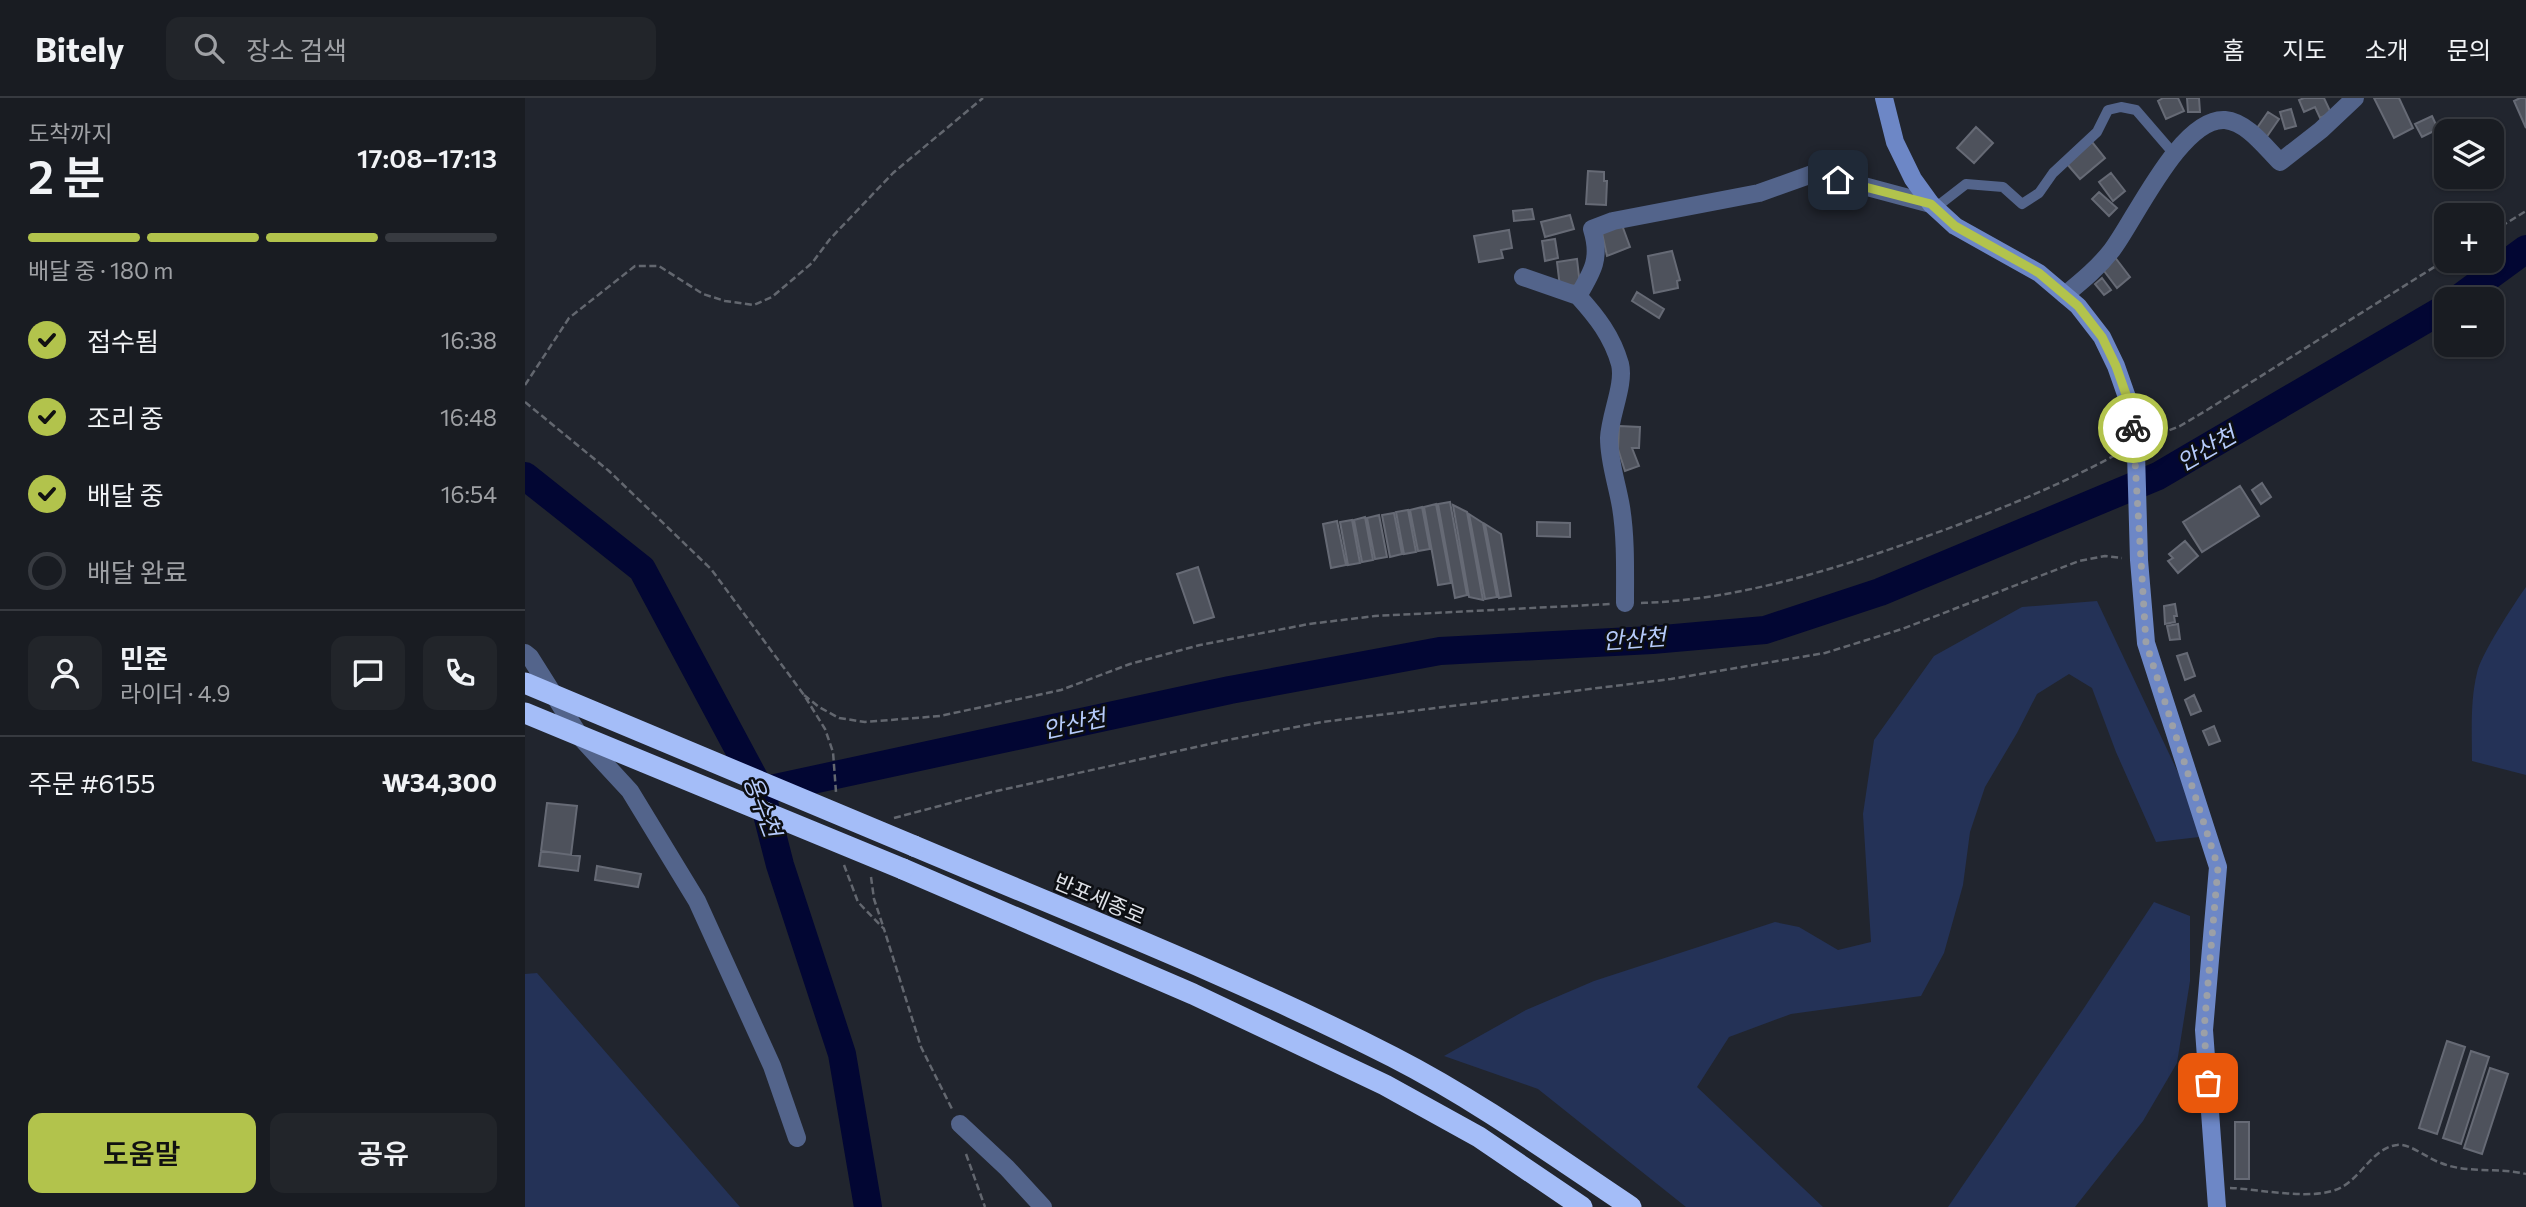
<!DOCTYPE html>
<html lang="ko">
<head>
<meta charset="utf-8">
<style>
  body { margin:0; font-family:Commissioner,"Noto Sans KR",sans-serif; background:#22252a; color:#f1f3f6; height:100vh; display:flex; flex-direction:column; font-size:26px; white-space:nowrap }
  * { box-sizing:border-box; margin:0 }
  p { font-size:23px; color:#9fa1a5 }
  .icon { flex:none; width:38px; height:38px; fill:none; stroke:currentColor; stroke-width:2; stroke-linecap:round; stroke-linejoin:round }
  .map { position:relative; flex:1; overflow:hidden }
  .panel { display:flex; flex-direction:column; background:#191c22; width:525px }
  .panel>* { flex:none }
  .buttons { position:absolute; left:1909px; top:21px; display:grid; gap:14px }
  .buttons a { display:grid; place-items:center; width:70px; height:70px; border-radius:14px; background:#191c22; box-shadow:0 2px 5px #0004,0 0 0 2px #373a40; font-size:35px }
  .pin { position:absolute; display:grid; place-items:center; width:60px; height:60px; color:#fff; margin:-30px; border-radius:14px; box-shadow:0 4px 10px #0006 }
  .courier { position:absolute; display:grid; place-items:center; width:70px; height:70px; margin:-35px; border:5px solid #b2c34c; border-radius:50%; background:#fff; color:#222; box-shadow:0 2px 9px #0007 }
  .head em { font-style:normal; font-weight:600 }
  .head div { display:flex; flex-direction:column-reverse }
  .head { display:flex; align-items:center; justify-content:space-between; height:119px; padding:0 28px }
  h1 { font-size:46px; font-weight:600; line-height:52px }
  .bar { display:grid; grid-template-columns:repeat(4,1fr); gap:10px 7px; align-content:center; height:84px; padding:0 28px }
  .bar i { height:9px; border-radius:5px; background:#373a40 }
  .bar .selected { background:#b2c34c }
  .bar p { grid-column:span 4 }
  .line { display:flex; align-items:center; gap:18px; padding:0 28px; border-top:2px solid #373a40 }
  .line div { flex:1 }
  .round { display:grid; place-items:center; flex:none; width:74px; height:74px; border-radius:14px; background:#22252a }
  ol { padding:0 28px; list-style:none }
  li { display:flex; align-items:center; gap:21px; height:77px }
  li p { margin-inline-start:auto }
  li .icon { padding:7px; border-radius:50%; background:#b2c34c; color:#111; stroke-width:4 }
  li:last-child { color:#9fa1a5 }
  li i { width:38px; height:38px; border:4px solid #373a40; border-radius:50% }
  .cta { display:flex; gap:14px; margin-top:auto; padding:14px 28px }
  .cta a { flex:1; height:80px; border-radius:14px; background:#b2c34c; color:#111; font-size:28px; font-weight:600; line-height:80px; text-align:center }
  .cta a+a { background:#22252a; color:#f1f3f6 }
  header { display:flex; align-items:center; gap:42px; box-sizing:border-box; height:98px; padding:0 35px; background:#191c22; border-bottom:2px solid #373a40 }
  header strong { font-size:33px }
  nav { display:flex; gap:38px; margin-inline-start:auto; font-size:24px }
  .search { width:490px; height:63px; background:#22252a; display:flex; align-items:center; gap:18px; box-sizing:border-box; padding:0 24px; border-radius:14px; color:#9fa1a5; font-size:26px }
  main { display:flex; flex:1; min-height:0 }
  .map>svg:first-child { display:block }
</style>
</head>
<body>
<header>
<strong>Bitely</strong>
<div class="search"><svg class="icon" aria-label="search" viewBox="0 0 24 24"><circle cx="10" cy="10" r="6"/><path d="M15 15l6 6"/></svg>장소 검색</div>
<nav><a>홈</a><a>지도</a><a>소개</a><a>문의</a></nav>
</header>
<main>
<section class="panel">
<div class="head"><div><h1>2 분</h1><p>도착까지</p></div><em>17:08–17:13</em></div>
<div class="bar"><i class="selected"></i><i class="selected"></i><i class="selected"></i><i></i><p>배달 중 · 180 m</p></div>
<ol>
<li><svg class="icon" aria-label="check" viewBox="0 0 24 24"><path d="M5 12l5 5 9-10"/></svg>접수됨<p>16:38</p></li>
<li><svg class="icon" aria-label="check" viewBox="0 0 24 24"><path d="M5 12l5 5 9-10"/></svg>조리 중<p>16:48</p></li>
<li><svg class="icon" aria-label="check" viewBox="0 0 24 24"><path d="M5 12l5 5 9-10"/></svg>배달 중<p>16:54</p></li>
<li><i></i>배달 완료</li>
</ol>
<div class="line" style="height:126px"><a class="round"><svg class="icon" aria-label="person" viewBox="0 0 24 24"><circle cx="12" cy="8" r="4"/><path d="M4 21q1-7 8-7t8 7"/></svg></a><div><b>민준</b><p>라이더 · 4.9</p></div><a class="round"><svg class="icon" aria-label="chat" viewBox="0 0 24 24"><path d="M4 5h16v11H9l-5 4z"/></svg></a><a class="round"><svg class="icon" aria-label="phone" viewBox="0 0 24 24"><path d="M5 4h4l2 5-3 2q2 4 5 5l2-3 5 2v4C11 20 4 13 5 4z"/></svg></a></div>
<div class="line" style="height:91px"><div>주문 #6155</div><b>₩34,300</b></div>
<div class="cta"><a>도움말</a><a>공유</a></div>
</section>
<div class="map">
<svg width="2001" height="1109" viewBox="0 0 2001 1109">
  <rect width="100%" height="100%" fill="#21252e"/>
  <path fill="#243257" d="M2001,489V677L1947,663C1947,635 1945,603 1952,575C1955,558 1990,504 2001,489Z
    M1572,503L1683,738L1631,744L1591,654L1567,590L1544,576L1512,596L1492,635L1460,689L1445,734L1438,787L1419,855L1396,898L1266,916L1204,939L1172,989L1298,1109H1161L1013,991L919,958L1001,912L1069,883L1250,824L1274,829L1313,852L1346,844L1338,716L1349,642L1409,558L1497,509Z
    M1629,804L1665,818V883L1652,965L1618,1023L1550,1109H1423L1559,910Z
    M12,875L215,1109H0V876Z"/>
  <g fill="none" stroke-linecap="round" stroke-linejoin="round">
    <path stroke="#020633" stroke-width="28" d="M1933,201L2001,151
      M0,378L117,471L236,693L255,767L317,956L343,1109
      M236,693L705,592L915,553L1127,542L1240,532L1355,494L1633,378L1922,209"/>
  </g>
  <path fill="#4e525c" stroke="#666a75" stroke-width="2" d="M1638,0H1653L1659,13L1641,21L1633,3Z
    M1662,0H1674L1675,14H1663Z
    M1779,0H1799L1806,15L1795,20L1790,9L1779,14L1774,2Z
    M1849,0H1874L1888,30L1869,40Z
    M1995,0H2001V30L1989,3Z
    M1766,11L1771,28L1760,31L1755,14Z
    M1743,14L1754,21L1741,40L1730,33Z
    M1907,18L1913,31L1897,39L1890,26Z
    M1451,29L1468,45L1449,65L1432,50Z
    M1567,44L1580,60L1555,81L1542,66Z
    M1063,73L1079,74V83H1082L1081,107L1061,106Z
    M1586,75L1600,93L1588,103L1574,84Z
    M1574,94L1592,110L1584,118L1567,101Z
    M1007,111L1009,121L989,123L988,113Z
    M1045,117L1049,131L1020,139L1016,124Z
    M1097,127L1105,149L1082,158L1077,135Z
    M984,132L987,150L976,152L978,160L954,164L949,138Z
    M1030,141L1033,160L1020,163L1017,143Z
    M1147,153L1155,182L1152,183L1153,190L1129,195L1123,158Z
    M1589,158L1605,179L1592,190L1576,169Z
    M1052,161L1055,187L1035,189L1032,164Z
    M1577,180L1586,192L1579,197L1570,186Z
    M1112,194L1139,211L1134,220L1107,203Z
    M1094,328L1115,329L1114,350H1107L1114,368L1100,373L1093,351Z
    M1737,385L1746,399L1736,406L1727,392Z
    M1715,388L1734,418L1677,454L1658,424Z
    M925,404L942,497L930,500L913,406Z
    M911,406L926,485L913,487L899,409Z
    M928,407L942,414L958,502L944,499Z
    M897,409L905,451L893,453L885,412Z
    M883,412L891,454L879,456L871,414Z
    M869,415L877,456L865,459L857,417Z
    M944,416L958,425L972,499L960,501Z
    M854,417L862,459L850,461L842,420Z
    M840,419L848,462L837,464L829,422Z
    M827,422L835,465L823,467L815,424Z
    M812,423L821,467L806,470L798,426Z
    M1012,424L1045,425V439L1012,438Z
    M960,426L976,436L986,498L974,500Z
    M1660,443L1673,458L1653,475L1643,463L1648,460L1644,456Z
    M673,469L689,519L669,525L652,476Z
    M1650,506L1652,518H1649L1650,524L1640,526L1639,508Z
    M1653,526L1655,541L1645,542L1642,528Z
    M1662,555L1670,578L1660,582L1652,558Z
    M1669,597L1676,613L1666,617L1660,602Z
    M1689,628L1695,643L1684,647L1678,633Z
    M22,705L52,708L46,757L16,753Z
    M16,753L55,758L53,773L14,768Z
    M72,768L116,776L113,789L70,782Z
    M1922,943L1940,949L1912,1036L1894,1030Z
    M1946,953L1964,959L1936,1046L1918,1040Z
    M1965,970L1983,976L1957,1056L1939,1050Z
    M1710,1024H1724V1081H1710Z"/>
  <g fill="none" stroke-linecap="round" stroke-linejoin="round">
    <path stroke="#63676f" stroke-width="2.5" stroke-dasharray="7 3.5" stroke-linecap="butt" d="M1967,134L2001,113
      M0,287L44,220L110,168H134L178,196L200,203L229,207L247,199L287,165L305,141L368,75L458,0
      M0,304L84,373L186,471L279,597L300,631L308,654L311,694
      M1625,340L1655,328L1682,312L1922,161
      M1116,505C1211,502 1305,473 1394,441C1462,417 1530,390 1594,355
      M279,597L294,609L314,620L340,624L415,618L536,592L605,566L675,547L784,526L850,518L1085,506
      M369,720L467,694L703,642L797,624L1146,581L1300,555L1377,531L1554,463L1580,458L1597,460
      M319,767L333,804L359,831L396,949L428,1013
      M346,779L349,801L359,831
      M441,1056L460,1109
      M1705,1090C1736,1091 1790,1104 1817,1089C1837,1078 1848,1050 1872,1047C1885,1045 1903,1061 1916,1065C1943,1076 1973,1069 2001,1076"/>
    <path stroke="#53648b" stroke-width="10" d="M1410,110L1441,86L1478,89L1497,106L1514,95L1528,75L1572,34L1583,12L1596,9L1611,12L1649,56"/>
    <path stroke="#53648b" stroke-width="18" d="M998,179L1053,198
      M1540,197C1557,183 1573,170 1587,152C1610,122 1656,19 1700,22C1722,24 1740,49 1755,64L1796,32L1830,0
      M1100,505C1100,473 1101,440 1096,409C1092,385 1084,364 1084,340C1085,317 1100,286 1095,266C1087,238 1072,219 1053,198C1068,173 1076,160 1067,131L1088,123L1234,95L1290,75L1406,106
      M0,555L5,559L56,640L105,693L172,803L247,968L272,1040
      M435,1026L482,1070L518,1109"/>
    <path stroke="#6d87c6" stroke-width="18" d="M1359,0L1370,44L1388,81L1406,106L1430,128L1514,175L1553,208L1577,239L1591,268L1604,305L1611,355L1614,462L1621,545L1693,769L1679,932L1692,1109"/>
    <path stroke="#a4bdf8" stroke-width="21" d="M389,748C550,816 713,880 868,959C952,1002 1028,1057 1106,1109
      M378,771L668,896L860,987L954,1039L1057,1109"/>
    <path stroke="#a4bdf8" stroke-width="21" d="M0,585L389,748
      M0,615L378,771"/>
  </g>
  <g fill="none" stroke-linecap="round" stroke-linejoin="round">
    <path stroke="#9ca0a7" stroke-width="7" stroke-dasharray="0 12.6" d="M1608,330L1621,545L1693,769L1679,932L1683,985"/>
    <path stroke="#b2c34c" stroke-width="9" d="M1313,82L1406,106L1430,128L1514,175L1553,208L1577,239L1591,268L1604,305L1608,330"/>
  </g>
  <g text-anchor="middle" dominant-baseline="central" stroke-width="5" stroke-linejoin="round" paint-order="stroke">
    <g font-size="21" fill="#dfe2e8" stroke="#0c0e12">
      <text transform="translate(575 800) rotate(23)">반포세종로</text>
    </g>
    <g font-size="23" font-style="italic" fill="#b6cbfb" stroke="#0c0e12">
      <text transform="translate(1681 350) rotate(-30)">안산천</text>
      <text transform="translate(1109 540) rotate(-4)">안산천</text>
      <text transform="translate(549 625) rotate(-12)">안산천</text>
      <text transform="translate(238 708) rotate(69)">용수천</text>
    </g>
  </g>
</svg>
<div class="buttons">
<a><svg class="icon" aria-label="layers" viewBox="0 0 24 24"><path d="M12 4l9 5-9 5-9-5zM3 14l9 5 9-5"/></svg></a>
<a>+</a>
<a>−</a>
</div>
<div class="pin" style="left:1683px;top:985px;background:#ea580c"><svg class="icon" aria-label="bag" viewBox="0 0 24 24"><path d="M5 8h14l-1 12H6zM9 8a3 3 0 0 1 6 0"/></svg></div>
<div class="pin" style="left:1313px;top:82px;background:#1f2937"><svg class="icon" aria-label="home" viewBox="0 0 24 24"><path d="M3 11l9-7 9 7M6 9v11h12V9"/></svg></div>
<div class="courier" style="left:1608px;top:330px"><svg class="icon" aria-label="bike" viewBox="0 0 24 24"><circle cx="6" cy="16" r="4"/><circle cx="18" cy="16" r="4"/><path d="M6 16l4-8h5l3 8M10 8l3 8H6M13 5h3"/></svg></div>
</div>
</main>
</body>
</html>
